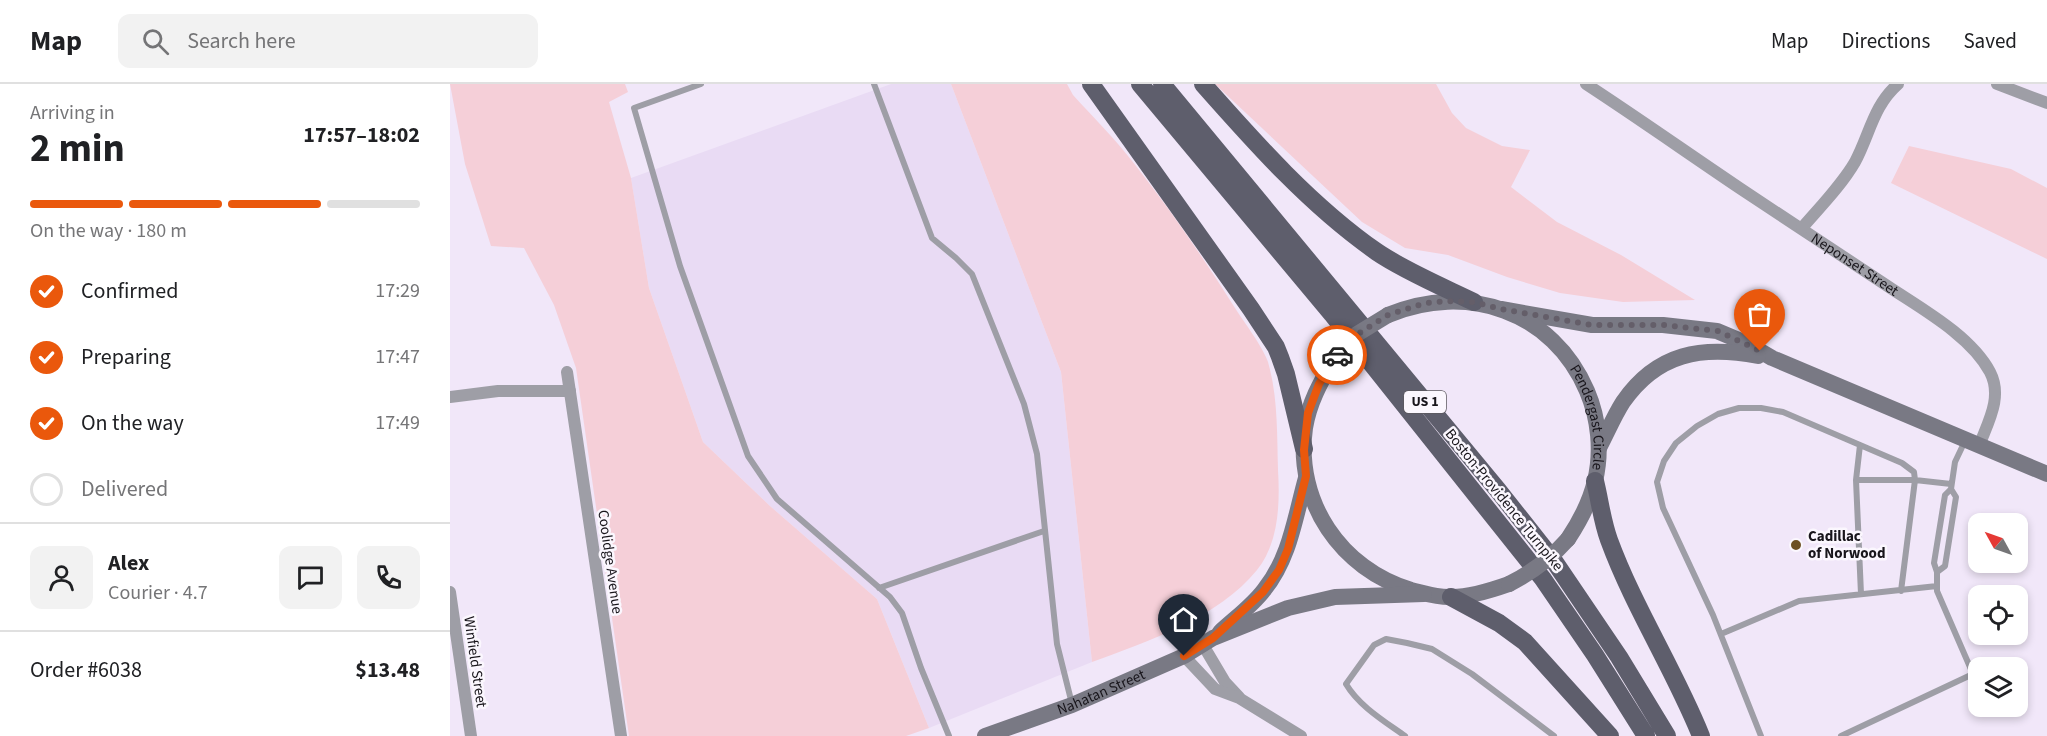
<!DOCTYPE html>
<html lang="en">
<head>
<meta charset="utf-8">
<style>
  body { margin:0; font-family:"Source Sans 3",sans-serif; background:#f2f2f2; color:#202124; height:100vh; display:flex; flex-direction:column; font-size:22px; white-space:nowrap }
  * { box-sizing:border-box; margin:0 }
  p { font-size:20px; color:#757577 }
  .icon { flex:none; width:33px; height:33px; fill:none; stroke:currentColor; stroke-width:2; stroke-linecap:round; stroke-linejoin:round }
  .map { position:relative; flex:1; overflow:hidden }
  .details { display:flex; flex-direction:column; background:#fff; width:450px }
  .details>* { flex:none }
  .needle { width:39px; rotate:310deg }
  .fabs { position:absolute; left:1518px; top:429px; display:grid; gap:12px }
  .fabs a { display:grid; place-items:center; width:60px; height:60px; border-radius:12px; background:#fff; box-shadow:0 3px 9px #0003; font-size:30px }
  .pin { position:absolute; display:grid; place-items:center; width:51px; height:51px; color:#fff; margin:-62px -26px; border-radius:50% 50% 50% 0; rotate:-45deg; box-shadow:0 0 6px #0007 }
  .pin .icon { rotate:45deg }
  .courier { position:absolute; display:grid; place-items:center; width:60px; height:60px; margin:-30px; border:4px solid #ea580c; border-radius:50%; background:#fff; color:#222; box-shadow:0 2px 8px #0007 }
  .head em { font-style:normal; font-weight:700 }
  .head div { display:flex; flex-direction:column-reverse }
  .head { display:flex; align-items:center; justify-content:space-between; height:102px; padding:0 30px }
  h1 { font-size:39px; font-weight:700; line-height:45px }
  .bar { display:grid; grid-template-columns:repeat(4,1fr); gap:9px 6px; align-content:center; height:72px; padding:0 30px }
  .bar i { height:8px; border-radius:4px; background:#e0e0e0 }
  .bar .active { background:#ea580c }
  .bar p { grid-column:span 4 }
  .line { display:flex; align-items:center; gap:15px; padding:0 30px; border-top:2px solid #e0e0e0 }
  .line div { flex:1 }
  .round { display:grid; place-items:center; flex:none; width:63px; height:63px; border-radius:12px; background:#f2f2f2 }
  ol { padding:0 30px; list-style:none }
  li { display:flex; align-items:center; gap:18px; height:66px }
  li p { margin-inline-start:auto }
  li .icon { padding:6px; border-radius:50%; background:#ea580c; color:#fff; stroke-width:4 }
  li:last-child { color:#757577 }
  li i { width:33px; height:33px; border:3px solid #e0e0e0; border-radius:50% }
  header { display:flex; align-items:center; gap:36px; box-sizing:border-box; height:84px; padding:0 30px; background:#fff; border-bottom:2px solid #e0e0e0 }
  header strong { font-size:28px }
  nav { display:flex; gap:33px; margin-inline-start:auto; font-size:21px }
  .search { width:420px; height:54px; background:#f2f2f2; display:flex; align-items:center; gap:15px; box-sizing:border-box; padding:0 21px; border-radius:12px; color:#757577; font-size:22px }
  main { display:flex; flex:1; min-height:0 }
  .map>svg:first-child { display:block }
</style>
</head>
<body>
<header>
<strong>Map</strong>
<div class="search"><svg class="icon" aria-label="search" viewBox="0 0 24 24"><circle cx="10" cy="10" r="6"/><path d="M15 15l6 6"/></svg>Search here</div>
<nav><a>Map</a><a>Directions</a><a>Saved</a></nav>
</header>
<main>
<section class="details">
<div class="head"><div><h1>2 min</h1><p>Arriving in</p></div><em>17:57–18:02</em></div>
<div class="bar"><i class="active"></i><i class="active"></i><i class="active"></i><i></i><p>On the way · 180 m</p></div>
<ol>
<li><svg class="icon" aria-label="check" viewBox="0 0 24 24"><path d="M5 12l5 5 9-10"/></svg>Confirmed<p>17:29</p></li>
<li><svg class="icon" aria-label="check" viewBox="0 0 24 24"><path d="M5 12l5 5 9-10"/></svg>Preparing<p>17:47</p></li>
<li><svg class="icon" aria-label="check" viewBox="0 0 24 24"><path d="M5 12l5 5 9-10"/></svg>On the way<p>17:49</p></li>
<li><i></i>Delivered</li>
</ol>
<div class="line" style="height:108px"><a class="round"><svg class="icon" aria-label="person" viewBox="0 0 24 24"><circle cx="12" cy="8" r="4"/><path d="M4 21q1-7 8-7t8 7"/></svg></a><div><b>Alex</b><p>Courier · 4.7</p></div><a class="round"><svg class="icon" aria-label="chat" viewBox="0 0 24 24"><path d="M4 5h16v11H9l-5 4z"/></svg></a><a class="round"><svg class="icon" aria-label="phone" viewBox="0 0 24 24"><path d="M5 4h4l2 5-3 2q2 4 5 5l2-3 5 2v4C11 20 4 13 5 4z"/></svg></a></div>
<div class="line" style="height:78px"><div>Order #6038</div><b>$13.48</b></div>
</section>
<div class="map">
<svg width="1597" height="652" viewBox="0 0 1597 652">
  <rect width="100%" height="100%" fill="#f1e7f9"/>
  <path fill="#e9dbf4" d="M441,0H501L611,288L642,578L479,644L427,515L320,422L253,358L199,204L181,94Z"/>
  <path fill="#f5cfd8" d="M0,0H175L178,8L159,18L181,94L199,204L253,358L320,422L427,515L479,644L456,652H179L126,284L104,221L74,164L41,162L15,80Z
    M501,0H617L623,11C644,34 667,57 686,82C722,128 754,175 785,224C794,238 813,263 818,278C828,313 827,350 828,386C830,419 829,459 807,486C769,533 697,558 642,578L611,288Z
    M765,0H986L1002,29L1016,44L1052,62L1080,66L1061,103L1107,138L1171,171L1245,216L1173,218L1110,209L1057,193L998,171L955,164L912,138Z
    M1459,62L1561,85L1597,104V175L1441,99Z"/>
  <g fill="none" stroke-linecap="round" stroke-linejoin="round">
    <path stroke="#9e9ea6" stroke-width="6" d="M251,0L184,24L230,182L298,372L327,415L440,513L452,529L471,584L499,652
      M424,0L482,154L506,174L522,190L574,320L587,370L607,560L622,620
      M1410,361L1406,396L1411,510
      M1406,396H1465L1501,400
      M1487,488L1495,482L1506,413L1501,405
      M429,504L594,447
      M1271,550L1349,517L1487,502
      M955,652C934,637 909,622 896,600L924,561L936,555L957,559L982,565L1022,590L1104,652
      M1311,652L1263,531L1213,424L1207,398L1214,377L1226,359L1247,342L1268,330L1289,324H1311L1333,328L1452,379L1464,388L1465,396L1451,507
      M1391,652L1523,590L1487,507V488L1484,479L1495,411L1501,405L1505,378L1515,357"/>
    <g stroke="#9e9ea6" stroke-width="12">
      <path id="s1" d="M1136,0C1188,34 1239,70 1291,105C1340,138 1390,170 1439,203C1472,225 1521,252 1540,288C1553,313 1538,338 1529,362"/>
      <path d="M1547,0L1597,19"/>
      <path d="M1352,144C1370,123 1391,102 1405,78C1420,50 1423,22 1448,0"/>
      <path d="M117,288L171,652"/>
      <path d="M0,313L48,307H120"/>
      <path d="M0,508L21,652"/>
      <path d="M753,561L775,598L789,613"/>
      <path d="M734,572L765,605L789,614L851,652"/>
    </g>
    <g stroke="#797984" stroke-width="16">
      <path d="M1051,225L1142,241H1213L1267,247L1298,260L1322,274L1597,390"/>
      <path id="s2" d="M938,231C1017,198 1103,227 1137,307C1149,335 1152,368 1145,397C1140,418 1130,437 1118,455"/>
      <path d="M883,277C870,299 859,319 855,344C845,418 891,485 961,506C974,509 988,514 1002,513C1021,513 1042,506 1059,500"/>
      <path d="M1149,364C1157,349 1164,332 1173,318C1207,269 1252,261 1308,272"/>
      <path d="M770,548C785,534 802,522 814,506C840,474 845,433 856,394"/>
      <path id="s3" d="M535,652L622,621L734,572L763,554L838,524L885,513L974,510"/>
    </g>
    <path stroke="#5e5e6c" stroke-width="18" d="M641,0L801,225L826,263L830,273L836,290L854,365
      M690,0L882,230L1093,495L1145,571L1196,652
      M712,0L1047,405L1104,477L1169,573L1217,652
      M753,0C806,60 861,122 927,168C955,187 993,203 1024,218
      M1145,397C1150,417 1152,437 1159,456C1184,524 1224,585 1251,652
      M1001,513L1049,539L1075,558L1160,652"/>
    <path stroke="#797984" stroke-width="16" d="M883,277L907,250L938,231
      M1059,500C1081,489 1102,473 1118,455"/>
  </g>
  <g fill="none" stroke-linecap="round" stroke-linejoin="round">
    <path stroke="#645e69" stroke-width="6" stroke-dasharray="0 10.8" d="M887,271L908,250L938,231L975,219L997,217L1024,218L1051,225L1142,241H1213L1268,247L1310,267"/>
    <path stroke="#ea580c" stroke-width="8" d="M734,572L763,554L813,508L829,486L838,465L856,392L854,366L858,329L869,300L887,271"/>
  </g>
  <circle fill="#6d5024" stroke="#fbf7fe" stroke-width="2" cx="1346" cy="461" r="6"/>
  <g text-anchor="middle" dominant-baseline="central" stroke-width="5" stroke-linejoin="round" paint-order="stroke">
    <rect fill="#fbf7fe" stroke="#5c595f" stroke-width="1.5" x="954" y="307" width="42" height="22" rx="4.5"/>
    <g font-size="14" font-weight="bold" fill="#18151b">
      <text x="975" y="318">US 1</text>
    </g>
    <g font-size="15" fill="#18151b" stroke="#fbf7fe">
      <text stroke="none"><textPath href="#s1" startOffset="324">Neponset Street</textPath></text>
      <text stroke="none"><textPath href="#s2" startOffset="264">Pendergast Circle</textPath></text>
      <text transform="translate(1054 416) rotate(51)">Boston-Providence Turnpike</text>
      <text transform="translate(160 478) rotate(82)">Coolidge Avenue</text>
      <text transform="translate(25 578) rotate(82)">Winfield Street</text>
      <text stroke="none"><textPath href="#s3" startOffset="124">Nahatan Street</textPath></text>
    </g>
    <g font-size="15" font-weight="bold" fill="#18151b" stroke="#fbf7fe" text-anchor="start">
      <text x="1358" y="452">Cadillac<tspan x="1358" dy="17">of Norwood</tspan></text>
    </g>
  </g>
</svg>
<div class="fabs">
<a><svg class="needle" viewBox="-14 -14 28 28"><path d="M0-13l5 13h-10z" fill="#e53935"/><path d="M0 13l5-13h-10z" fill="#757577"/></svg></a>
<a><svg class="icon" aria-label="locate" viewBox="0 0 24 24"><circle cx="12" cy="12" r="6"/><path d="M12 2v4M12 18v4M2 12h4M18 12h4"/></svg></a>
<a><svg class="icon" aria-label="layers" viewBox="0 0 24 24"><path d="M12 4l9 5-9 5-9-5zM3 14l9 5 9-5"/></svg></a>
</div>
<div class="pin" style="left:1310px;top:267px;background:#ea580c"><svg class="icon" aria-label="bag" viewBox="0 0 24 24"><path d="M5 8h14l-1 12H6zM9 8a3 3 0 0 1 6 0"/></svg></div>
<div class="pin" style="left:734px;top:572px;background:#1f2937"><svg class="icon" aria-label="home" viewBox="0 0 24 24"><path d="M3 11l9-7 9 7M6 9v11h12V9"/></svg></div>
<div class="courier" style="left:887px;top:271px"><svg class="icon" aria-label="car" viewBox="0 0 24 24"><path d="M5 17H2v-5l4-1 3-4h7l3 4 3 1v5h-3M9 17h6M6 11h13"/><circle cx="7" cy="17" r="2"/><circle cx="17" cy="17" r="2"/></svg></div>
</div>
</main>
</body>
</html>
